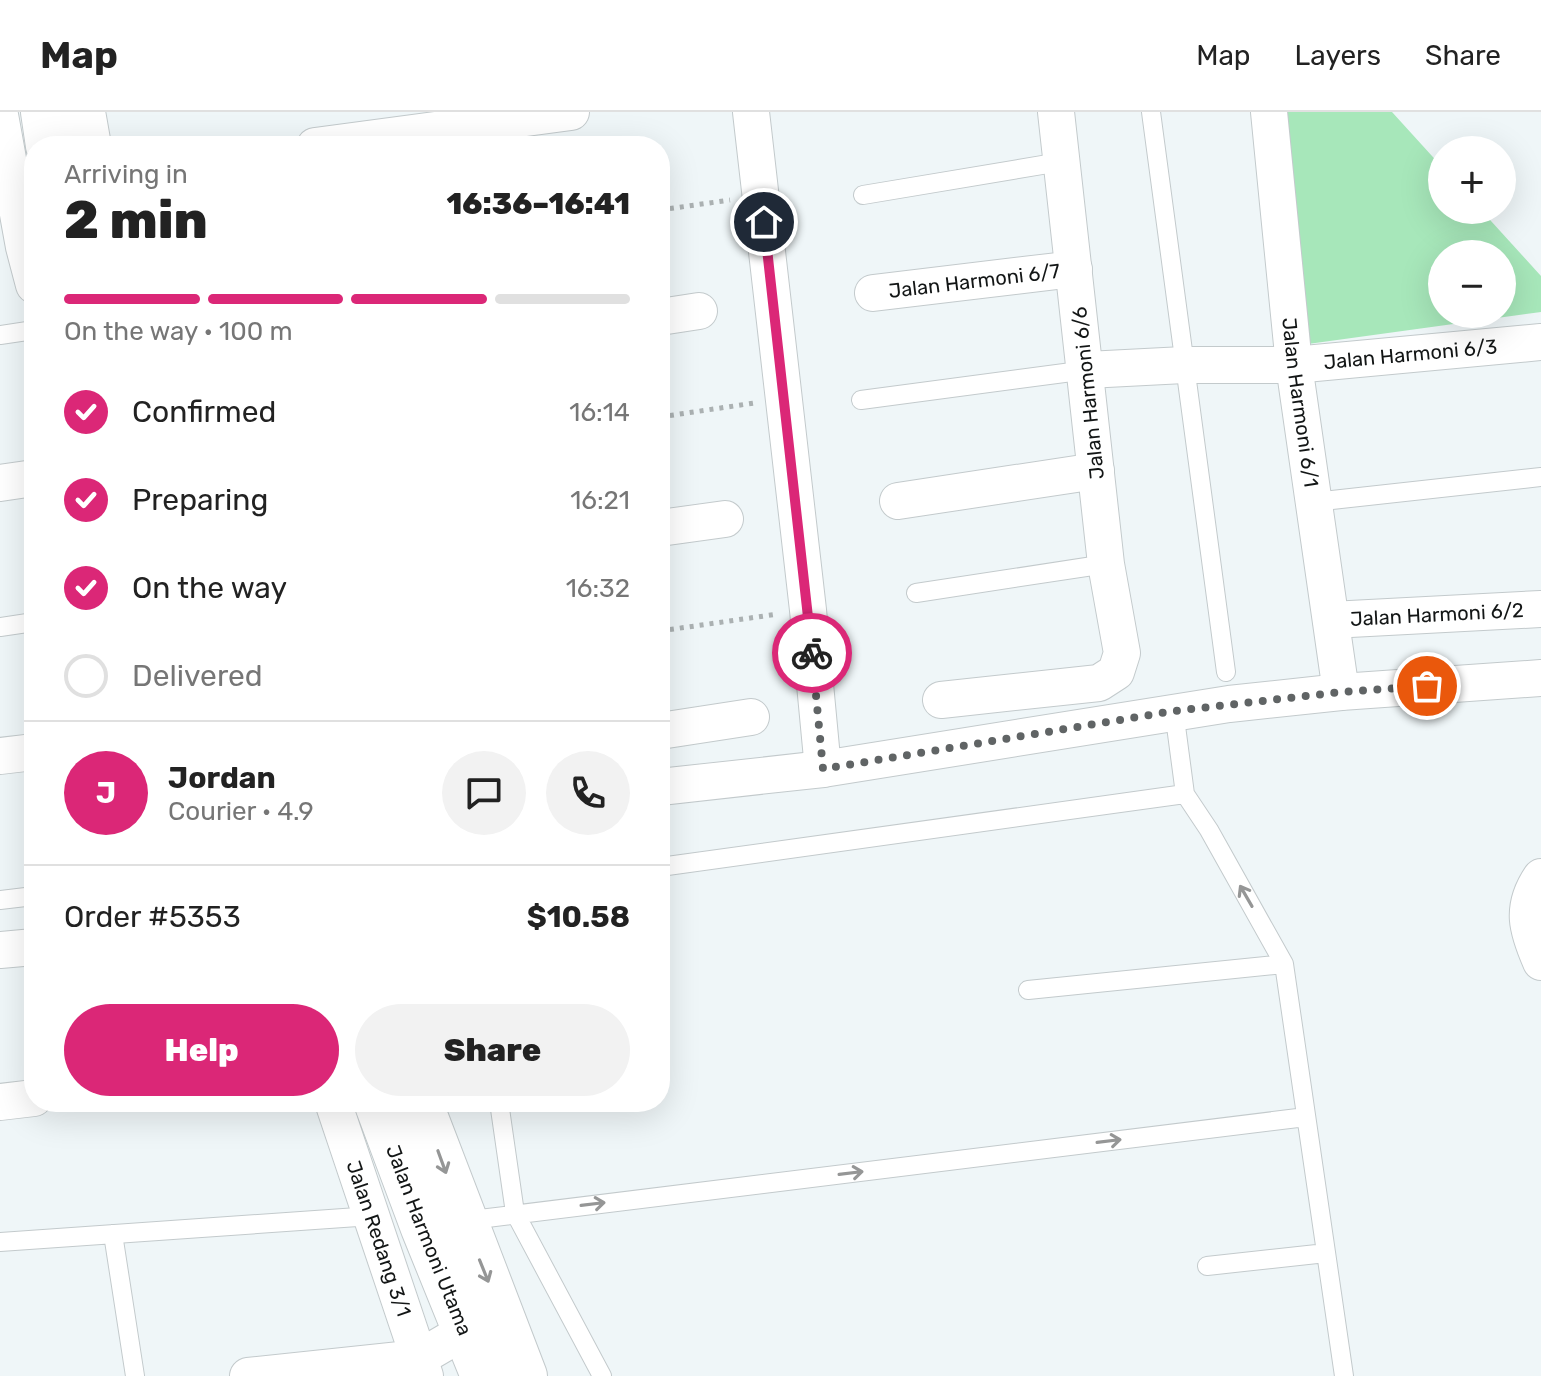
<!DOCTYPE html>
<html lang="en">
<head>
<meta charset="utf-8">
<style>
  body { margin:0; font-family:Rubik,sans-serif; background:#f2f2f2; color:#222; height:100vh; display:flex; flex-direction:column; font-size:30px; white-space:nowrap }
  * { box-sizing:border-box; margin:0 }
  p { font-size:26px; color:#767676 }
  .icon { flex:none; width:44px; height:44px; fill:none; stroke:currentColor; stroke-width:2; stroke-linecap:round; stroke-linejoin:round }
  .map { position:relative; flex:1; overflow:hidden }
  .details { position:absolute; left:24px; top:24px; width:646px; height:976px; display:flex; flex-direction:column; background:#fff; border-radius:32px; box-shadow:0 8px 32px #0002 }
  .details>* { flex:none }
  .fabs { position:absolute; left:1428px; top:24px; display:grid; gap:16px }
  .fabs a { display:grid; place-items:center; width:88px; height:88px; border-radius:50%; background:#fff; box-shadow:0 8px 32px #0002; font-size:40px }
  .pin { position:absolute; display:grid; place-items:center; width:68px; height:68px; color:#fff; margin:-34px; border:4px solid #fff; border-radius:50%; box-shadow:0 2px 8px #0007 }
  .courier { position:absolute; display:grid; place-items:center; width:80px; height:80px; margin:-40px; border:6px solid #db2777; border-radius:50%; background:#fff; color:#222; box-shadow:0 2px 10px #0007 }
  .summary em { font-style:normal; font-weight:800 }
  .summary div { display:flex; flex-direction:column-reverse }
  .summary { display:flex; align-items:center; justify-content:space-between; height:136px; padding:0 40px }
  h1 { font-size:52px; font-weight:800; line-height:60px }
  .bar { display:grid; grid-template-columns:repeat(4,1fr); gap:12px 8px; align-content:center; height:96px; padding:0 40px }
  .bar i { height:10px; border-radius:6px; background:#e0e0e0 }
  .bar .active { background:#db2777 }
  .bar p { grid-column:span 4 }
  .line { display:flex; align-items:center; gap:20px; padding:0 40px; border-top:2px solid #e0e0e0 }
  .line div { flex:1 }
  .round { display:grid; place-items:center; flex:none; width:84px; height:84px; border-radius:42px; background:#f2f2f2 }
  ol { padding:0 40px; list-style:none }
  li { display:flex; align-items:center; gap:24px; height:88px }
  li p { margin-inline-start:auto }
  li .icon { padding:8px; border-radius:50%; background:#db2777; color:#fff; stroke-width:4 }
  li:last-child { color:#767676 }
  li i { width:44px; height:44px; border:4px solid #e0e0e0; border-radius:50% }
  .primary-button { display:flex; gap:16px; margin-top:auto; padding:16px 40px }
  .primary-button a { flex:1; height:92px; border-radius:48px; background:#db2777; color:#fff; font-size:32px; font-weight:800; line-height:92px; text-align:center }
  .primary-button a+a { background:#f2f2f2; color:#222 }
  header { display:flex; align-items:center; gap:48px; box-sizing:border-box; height:112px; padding:0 40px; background:#fff; border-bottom:2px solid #e0e0e0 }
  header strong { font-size:38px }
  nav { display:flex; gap:44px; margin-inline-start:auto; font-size:28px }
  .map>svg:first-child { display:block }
</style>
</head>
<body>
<header>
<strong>Map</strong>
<nav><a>Map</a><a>Layers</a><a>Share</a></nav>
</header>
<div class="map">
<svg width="1541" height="1264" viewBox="0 0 1541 1264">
  <rect width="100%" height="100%" fill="#eff6f8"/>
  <path fill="#a7e7ba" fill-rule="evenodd" d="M1282,0H1392L1442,55V98H1481L1541,164V200L1308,232ZM1442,142H1502V202H1442Z"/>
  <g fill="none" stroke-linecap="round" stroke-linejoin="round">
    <defs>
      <path id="lane" d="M1151,0L1226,560
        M863,83L1060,50
        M0,223L34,218
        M861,288L1087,258
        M1314,390L1541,365
        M916,481L1106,452
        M0,515L34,510
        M1174,599L1185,682L1209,718L1284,852L1344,1264
        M660,755L1185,682
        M0,788L34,784
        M1028,878L1284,852
        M499,990L515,1101L602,1264
        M463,1109L1306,1005
        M113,1122L135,1264
        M0,1130L372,1104
        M1207,1154L1326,1141"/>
      <g id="street">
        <path d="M751,0L808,498L823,657"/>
        <path id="s1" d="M1269,0L1294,253L1341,580"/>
        <path d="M0,3L24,135L34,173"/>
        <path d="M315,34L571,0"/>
        <path id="s2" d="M873,181L1074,157"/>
        <path d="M660,205L699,199"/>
        <path id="s3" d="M1087,258L1184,253H1294L1541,230"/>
        <path d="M0,371L34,366"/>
        <path d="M898,389L1096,359"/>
        <path d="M660,416L725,407"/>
        <path id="s4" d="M1331,508L1541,497"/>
        <path d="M941,588L1099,571L1116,560L1122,541L1106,452L1056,0"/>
        <path d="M660,619L751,605"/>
        <path d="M0,644L34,640"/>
        <path d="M660,675L823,657L1229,592L1341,580L1541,566"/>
        <path d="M1541,765C1520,796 1527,818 1541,850"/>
        <path d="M0,838L34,835"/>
        <path d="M0,990L34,986"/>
        <path id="s5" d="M333,990L425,1264"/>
        <path d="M248,1264L419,1246L448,1229L490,1213"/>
      </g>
      <g id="primary">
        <path d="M43,0L48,34"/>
        <path d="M83,0L89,34"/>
        <path id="s6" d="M376,990L423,1116L483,1264"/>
        <path d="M420,990L525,1264"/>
      </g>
    </defs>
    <use href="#lane" stroke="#c3cacc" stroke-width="20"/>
    <use href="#street" stroke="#c3cacc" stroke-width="38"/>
    <use href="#primary" stroke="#c3cacc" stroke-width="46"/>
    <path stroke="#abb1b2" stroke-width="5" stroke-dasharray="4 6" stroke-linecap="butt" d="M660,98L730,88
      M660,305L754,291
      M660,519L778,502"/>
    <use href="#lane" stroke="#fff" stroke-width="18"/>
    <use href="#street" stroke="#fff" stroke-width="36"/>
    <use href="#primary" stroke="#fff" stroke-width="44"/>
  </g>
  <defs><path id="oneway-shaft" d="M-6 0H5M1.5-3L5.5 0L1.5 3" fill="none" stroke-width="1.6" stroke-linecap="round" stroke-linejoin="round" transform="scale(2)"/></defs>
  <g stroke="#959696">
    <use href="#oneway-shaft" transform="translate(1246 784) rotate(-120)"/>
    <use href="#oneway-shaft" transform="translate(1109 1029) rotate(-7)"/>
    <use href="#oneway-shaft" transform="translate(442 1050) rotate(70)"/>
    <use href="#oneway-shaft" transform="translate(851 1061) rotate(-7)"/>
    <use href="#oneway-shaft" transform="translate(593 1092) rotate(-7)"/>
    <use href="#oneway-shaft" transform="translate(484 1159) rotate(68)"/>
  </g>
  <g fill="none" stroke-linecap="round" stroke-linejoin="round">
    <path stroke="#606465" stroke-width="8" stroke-dasharray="0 14.4" d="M812,541L823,657L1174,599L1341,580L1427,574"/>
    <path stroke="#db2777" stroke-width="10" d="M764,110L812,541"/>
  </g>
  <g text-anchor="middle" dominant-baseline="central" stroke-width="8" stroke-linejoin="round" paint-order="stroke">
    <g font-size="20" fill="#131616" stroke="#fff">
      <text stroke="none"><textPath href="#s2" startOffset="102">Jalan Harmoni 6/7</textPath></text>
      <text stroke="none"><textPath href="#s3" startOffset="324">Jalan Harmoni 6/3</textPath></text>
      <text transform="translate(1088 281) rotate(-96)">Jalan Harmoni 6/6</text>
      <text stroke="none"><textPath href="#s1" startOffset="292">Jalan Harmoni 6/1</textPath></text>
      <text stroke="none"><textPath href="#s4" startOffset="106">Jalan Harmoni 6/2</textPath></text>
      <text stroke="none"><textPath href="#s5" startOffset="144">Jalan Redang 3/1</textPath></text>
      <text stroke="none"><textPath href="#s6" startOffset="148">Jalan Harmoni Utama</textPath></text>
    </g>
  </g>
</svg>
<div class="fabs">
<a>+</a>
<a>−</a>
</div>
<div class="pin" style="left:1427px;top:574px;background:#ea580c"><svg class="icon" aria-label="bag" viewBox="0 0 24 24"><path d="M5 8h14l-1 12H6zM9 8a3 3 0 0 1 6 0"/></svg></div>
<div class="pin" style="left:764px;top:110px;background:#1f2937"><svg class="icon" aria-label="home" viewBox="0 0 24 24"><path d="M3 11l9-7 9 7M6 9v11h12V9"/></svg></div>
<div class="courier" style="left:812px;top:541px"><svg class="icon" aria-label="bike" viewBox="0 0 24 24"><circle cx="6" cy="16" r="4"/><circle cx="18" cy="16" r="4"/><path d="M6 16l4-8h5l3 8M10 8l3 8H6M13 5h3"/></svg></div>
<section class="details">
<div class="summary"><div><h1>2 min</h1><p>Arriving in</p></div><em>16:36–16:41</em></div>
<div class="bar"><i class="active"></i><i class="active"></i><i class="active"></i><i></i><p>On the way · 100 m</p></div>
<ol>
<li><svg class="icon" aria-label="check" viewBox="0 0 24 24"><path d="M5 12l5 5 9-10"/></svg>Confirmed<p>16:14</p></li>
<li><svg class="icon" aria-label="check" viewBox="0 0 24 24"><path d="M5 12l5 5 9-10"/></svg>Preparing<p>16:21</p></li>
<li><svg class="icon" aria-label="check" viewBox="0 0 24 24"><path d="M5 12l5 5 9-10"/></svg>On the way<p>16:32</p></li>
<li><i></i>Delivered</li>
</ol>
<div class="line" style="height:144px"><b class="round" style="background:#db2777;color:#fff">J</b><div><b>Jordan</b><p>Courier · 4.9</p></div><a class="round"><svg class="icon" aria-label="chat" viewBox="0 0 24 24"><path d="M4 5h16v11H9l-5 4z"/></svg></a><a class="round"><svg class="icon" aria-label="phone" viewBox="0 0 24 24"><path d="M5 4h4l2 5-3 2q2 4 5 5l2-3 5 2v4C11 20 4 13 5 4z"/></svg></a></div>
<div class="line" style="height:104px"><div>Order #5353</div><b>$10.58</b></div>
<div class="primary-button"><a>Help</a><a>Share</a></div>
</section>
</div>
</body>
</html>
